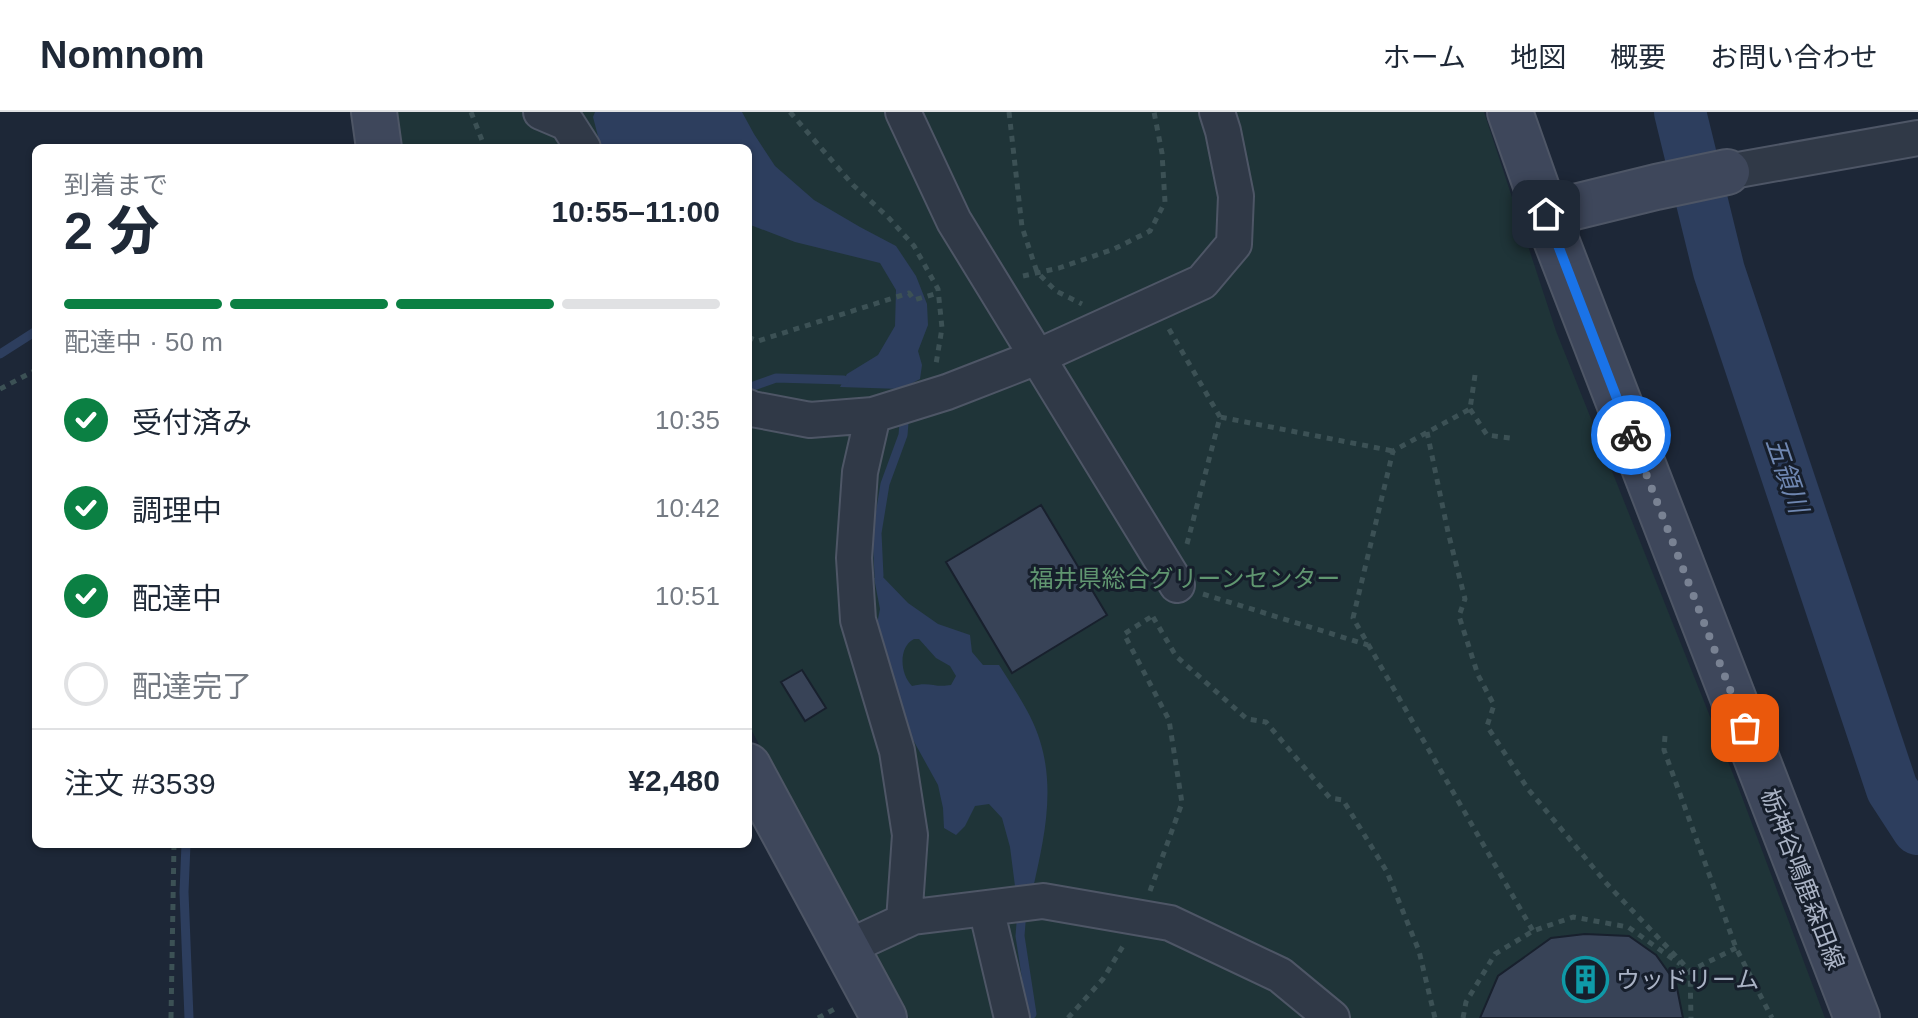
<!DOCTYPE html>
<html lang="ja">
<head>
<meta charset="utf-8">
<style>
  body { margin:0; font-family:Helvetica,"Noto Sans JP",sans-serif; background:#f6f6f7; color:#1f2937; height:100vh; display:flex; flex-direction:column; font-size:30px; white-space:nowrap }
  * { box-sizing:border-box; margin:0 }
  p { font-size:26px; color:#747a83 }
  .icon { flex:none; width:44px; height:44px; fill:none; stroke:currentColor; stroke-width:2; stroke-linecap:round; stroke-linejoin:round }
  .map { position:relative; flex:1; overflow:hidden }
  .details { position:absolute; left:32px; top:32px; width:720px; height:704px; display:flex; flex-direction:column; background:#fff; border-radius:12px; box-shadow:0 2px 6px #0004 }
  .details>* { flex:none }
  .pin { position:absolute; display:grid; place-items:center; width:68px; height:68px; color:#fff; margin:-34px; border-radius:16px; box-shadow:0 4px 12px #0006 }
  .courier { position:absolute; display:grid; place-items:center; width:80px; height:80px; margin:-40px; border:6px solid #1a73e8; border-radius:50%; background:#fff; color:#222; box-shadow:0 2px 10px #0007 }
  .summary em { font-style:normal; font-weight:800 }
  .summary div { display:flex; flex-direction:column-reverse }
  .summary { display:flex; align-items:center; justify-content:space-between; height:136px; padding:0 32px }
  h1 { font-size:52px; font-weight:800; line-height:60px }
  .bar { display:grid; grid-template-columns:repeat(4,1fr); gap:12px 8px; align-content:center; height:96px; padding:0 32px }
  .bar i { height:10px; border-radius:6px; background:#e0e1e3 }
  .bar .active { background:#0b8043 }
  .bar p { grid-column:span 4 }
  .line { display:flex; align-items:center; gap:20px; padding:0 32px; border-top:2px solid #e0e1e3 }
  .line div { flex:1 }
  ol { padding:0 32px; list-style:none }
  li { display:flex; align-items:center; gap:24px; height:88px }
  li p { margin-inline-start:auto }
  li .icon { padding:8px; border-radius:50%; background:#0b8043; color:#fff; stroke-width:4 }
  li:last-child { color:#747a83 }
  li i { width:44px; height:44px; border:4px solid #e0e1e3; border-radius:50% }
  header { display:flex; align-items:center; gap:48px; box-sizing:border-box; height:112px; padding:0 40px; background:#fff; border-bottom:2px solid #e0e1e3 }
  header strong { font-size:38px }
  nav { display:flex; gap:44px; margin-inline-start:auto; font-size:28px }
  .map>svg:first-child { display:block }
</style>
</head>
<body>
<header>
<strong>Nomnom</strong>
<nav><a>ホーム</a><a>地図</a><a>概要</a><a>お問い合わせ</a></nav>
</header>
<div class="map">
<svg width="1918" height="906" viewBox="0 0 1918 906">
  <rect width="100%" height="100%" fill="#1d2737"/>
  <path fill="#1f3438" d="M390,0H1484L1556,219L1739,677L1825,906H909L748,612V36H395Z"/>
  <path fill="#2d3e5e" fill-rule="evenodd" d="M595,0H742L754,22L775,54L814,88L860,115L896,134L916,164L927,192L928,213L918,239L922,253L920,267L901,277L840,275L847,262L878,243L895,214L896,178L880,151L795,130L748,112V36H608L600,32L593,5Z
    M881,463L908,491L938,512L970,523L972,540L983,553H999C1014,577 1032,602 1040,629C1056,680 1043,731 1032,781L1016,782L1010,735L1002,706L989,692L975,694L965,714L956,723L944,716L943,696L938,673L912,626L896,589L880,538L877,512L880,497L874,466ZM914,527H919L936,546L950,554L956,564L951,573C934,576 930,569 912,574C900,562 898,535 914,527Z"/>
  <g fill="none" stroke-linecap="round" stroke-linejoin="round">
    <path stroke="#2d3e5e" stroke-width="9" d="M0,242L36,219
      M748,276L776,266L844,268
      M879,464L877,421L885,372L903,323L905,299
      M186,732L184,780L189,906
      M1022,798L1020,824L1032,902"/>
    <path stroke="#2d3e5e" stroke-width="52" d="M1680,0L1719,159L1892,677L1918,717"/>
  </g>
  <path fill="#384357" stroke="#18202d" stroke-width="2" d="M1041,393L1107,503L1012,561L946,450Z
    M802,558L826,596L805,609L781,570Z
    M1585,822L1629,824L1656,843L1676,871L1683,906H1480L1498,864L1551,826Z"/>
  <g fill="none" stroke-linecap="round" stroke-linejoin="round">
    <defs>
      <path id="street" d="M541,0L567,11L583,36
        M903,0L954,109L1177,473
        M1727,60L1918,26
        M748,295L752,297L810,308L873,303L947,280L1037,245L1202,170L1234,132L1236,84L1223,19L1217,0
        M873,303L860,360L854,446L858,508L897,639L910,723L904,809
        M986,796L1012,906
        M846,836L913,805L1043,789L1170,811L1280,863L1332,906"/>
      <path id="secondary" d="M374,0L379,36
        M1510,0L1546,102L1857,906
        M1546,102L1656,75L1727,60
        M748,654L884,906"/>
    </defs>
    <use href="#street" stroke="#4e5666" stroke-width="38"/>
    <use href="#secondary" stroke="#4e5666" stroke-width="48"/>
    <path stroke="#3c5155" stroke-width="5" stroke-dasharray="6 6" stroke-linecap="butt" d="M471,0L485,36
      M790,0L853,73L888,105L914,134L938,177L942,216L936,252
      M1009,0L1022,115L1037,160L1056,179L1082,192
      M1023,164L1059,156L1114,137L1150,119L1165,90L1162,41L1154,0
      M1169,217L1220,305
      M748,225L758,229L909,181L914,188L938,181
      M1475,263L1470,297L1393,339L1353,506L1533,819
      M0,277L36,258
      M1470,297L1487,323L1510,326
      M1427,320L1448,420L1465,487L1459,504L1478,563L1494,593L1487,614L1528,677L1607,772L1690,859L1736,836
      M1187,432L1220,305L1393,339
      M1203,482L1368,533
      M1153,505L1176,544L1247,607L1266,610L1330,686L1343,688L1387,760L1419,839L1435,906
      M1665,624L1664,638L1736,836L1772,906
      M1150,779L1182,691L1169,608L1124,522L1154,503
      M1688,858L1690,859L1691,906
      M171,906L174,732
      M818,906L838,895
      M1068,906L1103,867L1123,834
      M1463,906L1466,890L1495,842L1533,819L1573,805L1628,815L1680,852"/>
    <use href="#street" stroke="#303947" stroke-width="34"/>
    <use href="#secondary" stroke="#3e475b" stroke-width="44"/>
  </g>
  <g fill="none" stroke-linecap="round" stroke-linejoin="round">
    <path stroke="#798293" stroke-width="8" stroke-dasharray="0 14.4" d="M1631,323L1745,616"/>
    <path stroke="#1a73e8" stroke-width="10" d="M1546,102L1631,323"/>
  </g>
  <defs>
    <symbol id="building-ring" viewBox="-11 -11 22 22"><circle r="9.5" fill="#161e2b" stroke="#0f9aa8" stroke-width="1.5"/><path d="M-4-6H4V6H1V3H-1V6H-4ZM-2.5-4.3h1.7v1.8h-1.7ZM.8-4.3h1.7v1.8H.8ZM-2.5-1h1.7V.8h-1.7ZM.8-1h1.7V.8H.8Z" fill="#0f9aa8"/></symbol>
  </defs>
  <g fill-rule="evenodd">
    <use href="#building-ring" x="1560" y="842" width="51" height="51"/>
  </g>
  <g text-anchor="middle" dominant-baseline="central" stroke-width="6" stroke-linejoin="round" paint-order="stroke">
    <g font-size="24" fill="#609670" stroke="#161e2b">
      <text x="1185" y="466">福井県総合グリーンセンター</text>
    </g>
    <g font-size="24" fill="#aab3c5" stroke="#161e2b">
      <text transform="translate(1803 767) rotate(69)">栃神谷鳴鹿森田線</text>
    </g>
    <g font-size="24" fill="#aab3c5" stroke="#161e2b" text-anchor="start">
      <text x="1616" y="867">ウッドリーム</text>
    </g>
    <g font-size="26" font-style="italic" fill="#6f87b1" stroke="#161e2b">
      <text transform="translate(1787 363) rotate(71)">五領川</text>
    </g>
  </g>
</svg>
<div class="pin" style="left:1745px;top:616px;background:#ea580c"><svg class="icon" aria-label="bag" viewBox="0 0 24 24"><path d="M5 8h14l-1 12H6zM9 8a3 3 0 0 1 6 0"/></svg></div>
<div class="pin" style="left:1546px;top:102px;background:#1f2937"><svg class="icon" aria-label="home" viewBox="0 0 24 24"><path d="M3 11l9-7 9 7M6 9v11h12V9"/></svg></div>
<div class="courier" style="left:1631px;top:323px"><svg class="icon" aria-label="bike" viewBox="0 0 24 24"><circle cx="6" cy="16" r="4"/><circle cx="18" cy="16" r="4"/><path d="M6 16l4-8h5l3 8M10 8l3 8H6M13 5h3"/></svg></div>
<section class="details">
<div class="summary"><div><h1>2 分</h1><p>到着まで</p></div><em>10:55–11:00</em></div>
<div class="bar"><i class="active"></i><i class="active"></i><i class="active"></i><i></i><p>配達中 · 50 m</p></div>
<ol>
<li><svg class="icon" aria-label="check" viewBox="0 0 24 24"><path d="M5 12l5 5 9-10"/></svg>受付済み<p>10:35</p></li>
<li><svg class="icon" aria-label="check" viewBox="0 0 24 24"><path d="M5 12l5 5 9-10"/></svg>調理中<p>10:42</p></li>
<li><svg class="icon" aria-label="check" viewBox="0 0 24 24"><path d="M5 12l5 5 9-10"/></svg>配達中<p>10:51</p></li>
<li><i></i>配達完了</li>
</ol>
<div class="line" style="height:104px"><div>注文 #3539</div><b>¥2,480</b></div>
</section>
</div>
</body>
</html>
